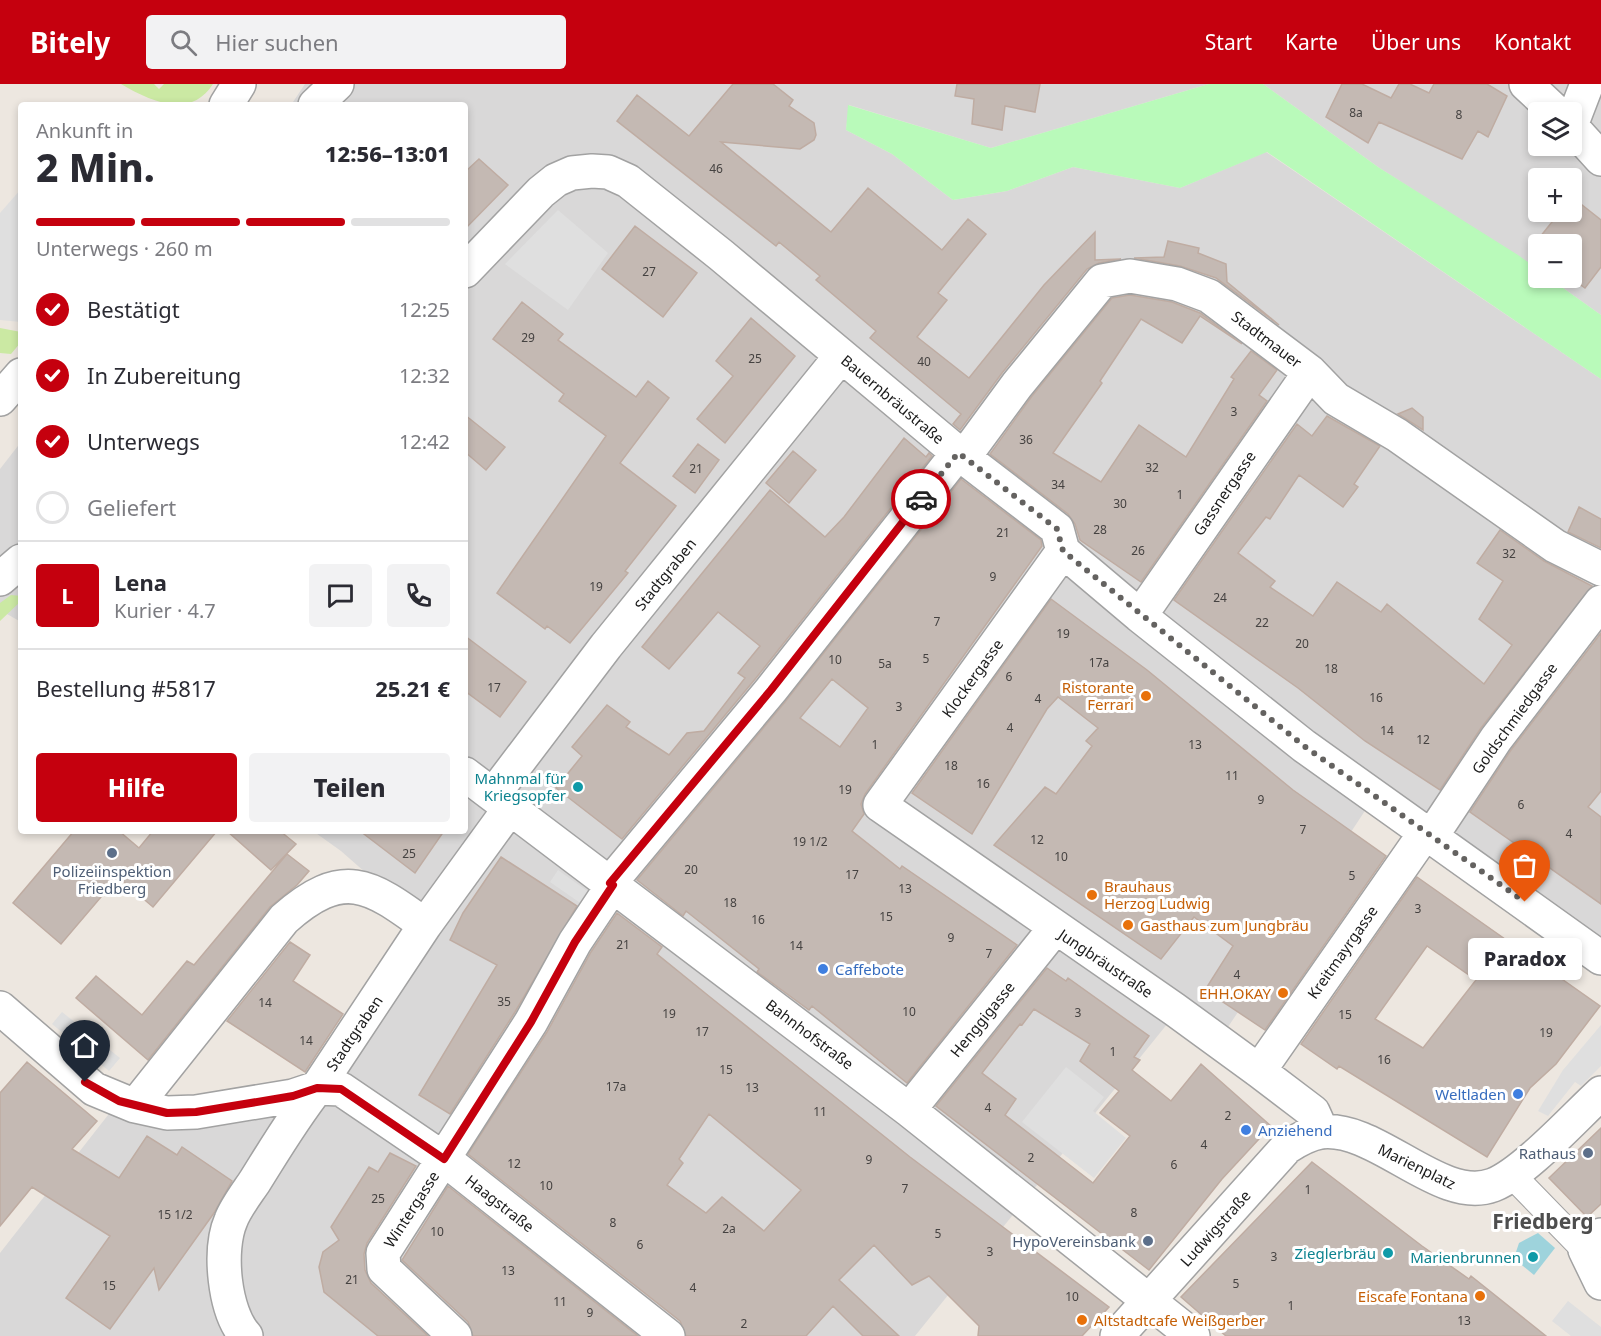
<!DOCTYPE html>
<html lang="de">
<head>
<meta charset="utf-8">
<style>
  body { margin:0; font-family:"Noto Sans",sans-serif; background:#f2f2f3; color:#2b2b33; height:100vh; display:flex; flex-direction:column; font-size:22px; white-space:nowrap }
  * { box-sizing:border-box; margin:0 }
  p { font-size:20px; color:#7c7c81 }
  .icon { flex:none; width:33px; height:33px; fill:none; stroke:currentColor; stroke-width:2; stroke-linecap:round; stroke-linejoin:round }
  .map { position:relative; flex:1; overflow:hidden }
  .panel { position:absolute; left:18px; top:18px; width:450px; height:732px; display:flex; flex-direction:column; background:#fff; border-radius:6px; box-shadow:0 3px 9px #0003 }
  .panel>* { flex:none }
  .controls { position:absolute; left:1528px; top:18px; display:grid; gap:12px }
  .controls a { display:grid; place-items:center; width:54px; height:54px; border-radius:6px; background:#fff; box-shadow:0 3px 9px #0003; font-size:30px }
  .pin { position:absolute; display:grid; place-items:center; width:51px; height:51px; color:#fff; margin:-62px -26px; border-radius:50% 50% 50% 0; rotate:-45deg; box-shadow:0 0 6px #0007 }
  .pin .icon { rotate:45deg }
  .courier { position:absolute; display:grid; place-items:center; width:60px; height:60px; margin:-30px; border:4px solid #c5000e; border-radius:50%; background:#fff; color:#222; box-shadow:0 2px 8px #0007 }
  .bubble { position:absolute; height:42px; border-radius:6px; background:#fff; box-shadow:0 3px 9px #0003; font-size:20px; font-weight:800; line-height:42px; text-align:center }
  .overview em { font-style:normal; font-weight:800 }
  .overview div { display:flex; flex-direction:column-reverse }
  .overview { display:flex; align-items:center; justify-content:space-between; height:102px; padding:0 18px }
  h1 { font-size:39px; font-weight:800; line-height:45px }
  .bar { display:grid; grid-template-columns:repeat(4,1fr); gap:9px 6px; align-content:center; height:72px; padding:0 18px }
  .bar i { height:8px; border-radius:4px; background:#e1e1e2 }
  .bar .on { background:#c5000e }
  .bar p { grid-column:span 4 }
  .line { display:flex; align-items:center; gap:15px; padding:0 18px; border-top:2px solid #e1e1e2 }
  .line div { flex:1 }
  .round { display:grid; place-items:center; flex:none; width:63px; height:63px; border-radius:6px; background:#f2f2f3 }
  ol { padding:0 18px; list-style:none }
  li { display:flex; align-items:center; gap:18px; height:66px }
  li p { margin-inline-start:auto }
  li .icon { padding:6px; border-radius:50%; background:#c5000e; color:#fff; stroke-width:4 }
  li:last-child { color:#7c7c81 }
  li i { width:33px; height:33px; border:3px solid #e1e1e2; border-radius:50% }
  .button { display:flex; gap:12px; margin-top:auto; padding:12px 18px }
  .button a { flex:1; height:69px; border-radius:6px; background:#c5000e; color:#fff; font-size:24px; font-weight:800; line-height:69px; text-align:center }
  .button a+a { background:#f2f2f3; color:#2b2b33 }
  header { display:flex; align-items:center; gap:36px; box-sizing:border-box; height:84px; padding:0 30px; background:#c5000e; color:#fff }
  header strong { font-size:28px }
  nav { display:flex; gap:33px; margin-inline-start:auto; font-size:21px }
  .search { width:420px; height:54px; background:#f2f2f3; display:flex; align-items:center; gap:15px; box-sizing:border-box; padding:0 21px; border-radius:6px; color:#7c7c81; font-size:22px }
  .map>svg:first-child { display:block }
</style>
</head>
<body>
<header>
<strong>Bitely</strong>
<div class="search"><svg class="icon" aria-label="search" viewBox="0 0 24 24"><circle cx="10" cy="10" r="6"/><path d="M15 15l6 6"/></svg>Hier suchen</div>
<nav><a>Start</a><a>Karte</a><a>Über uns</a><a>Kontakt</a></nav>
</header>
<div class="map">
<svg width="1601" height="1252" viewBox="0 0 1601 1252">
  <rect width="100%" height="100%" fill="#ede7e0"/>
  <path fill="#d9d8d8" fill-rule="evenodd" d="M305,0H1209L991,64L849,21L846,46L892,70L953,116L1007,107L1073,83L1180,104L1266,68L1601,295V875L1376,710L1297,830L1276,871L1212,967L1168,939L915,1252H0V1169L119,1017L293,1012L425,841L341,767L313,747H465V21H291Z
    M1263,0H1601V231L1549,194H1572V160H1539V186L1378,83ZM1539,28H1572V62H1539ZM1539,94H1572V128H1539Z
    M21,358V538L0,526V385Z"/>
  <path fill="#cbe9a3" d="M121,0H154L159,5L164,0H213C190,36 150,17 121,0Z
    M0,244L21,248V258L11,270L0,269Z
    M11,511L21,512V517L0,537V519Z"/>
  <path fill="#b9faba" d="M1209,0H1263L1378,83L1518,171L1539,186V194H1549L1601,231V295L1267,68L1180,104L1073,83L1007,107L953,116L892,70L846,46L848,21L991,64Z"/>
  <path fill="#dfdfdf" d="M21,105V238L0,236V129Z
    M558,126L608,169L568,226L505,180Z
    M558,786L597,814L589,825L550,798Z
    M62,928L120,974L109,987L52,940Z
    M1601,941V982L1581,1002L1575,998L1548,1032L1538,1027L1563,986Z
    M1066,983L1104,1013L1093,1027L1126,1054L1094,1094L1022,1038Z
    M1568,1217L1601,1243V1252H1571L1552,1237Z"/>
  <path fill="#9ed3dc" d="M1538,1149L1555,1164L1534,1191L1517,1177L1516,1168L1519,1159Z"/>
  <path fill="#c4b9b3" stroke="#bfaca2" stroke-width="1.5" fill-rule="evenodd" d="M733,0H773L793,16L789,22L814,39L816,51L814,56L800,65L721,58L831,148L868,104L942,166L968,135L986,150L938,209L947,216L917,253L969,294L1044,201L1095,148V176L1121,175L1099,179L1087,185L1002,289L960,346L953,340L961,330L870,254L876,247L816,196L820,192L779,158L776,162L617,37L637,11L689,52Z
    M957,0H1040L1035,28L1005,22L1002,46L972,40L974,15L955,12Z
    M1342,0H1362L1391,14L1399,0H1410L1429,9L1434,0H1487L1507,12L1488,53L1478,47L1462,75L1379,38L1368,59L1326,33Z
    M479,75L508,101L465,145V88Z
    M1572,113L1601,136V183L1585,204L1571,194L1572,160H1539V169L1532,163L1560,128H1572Z
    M635,142L697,189L663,233L602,185Z
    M1168,157L1199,164L1198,169L1226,180L1227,198L1279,241L1216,194L1180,182L1134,174L1164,173Z
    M1130,211L1172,218L1200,229L1242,260L1200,232L1182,259L1141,235L1100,297L1102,299L1053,369L1101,398L1139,341L1186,373L1234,295L1231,293L1251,267L1277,286L1259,311L1267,317L1141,498L1080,456L1075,440L1068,430L990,370L1032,312L1112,214Z
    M522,218L563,250L558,256L636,313L648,297L669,314L620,379L676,422L625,487L628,489L570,559L547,542L545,545L497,509L606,352L559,317L564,310L493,255Z
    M751,234L795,272L725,359L697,335L733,292L716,277Z
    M1412,324L1423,333V346L1398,330Z
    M465,331L505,363L486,386L465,368Z
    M1327,332L1380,362L1354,400L1358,403L1343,423L1299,391L1270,435L1266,433L1238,469L1275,497L1270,503L1313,532L1337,498L1381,528L1387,520L1484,600L1512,561L1479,535L1503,497L1477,479L1500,446L1544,477L1592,502L1481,644L1440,706L1365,657L1298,604L1174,516L1297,340L1312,352Z
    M904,354L926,373L929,369L932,372L756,594L622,755L556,704L582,672L572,663L607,621L630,638L626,643L669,671L687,649L704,647L745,594L738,589L760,562L718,528L669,585L642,563L770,406L825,453L844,433Z
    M698,360L719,376L695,409L673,392Z
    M793,367L816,386L789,419L766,399Z
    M961,395L1041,456L1042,462L865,710L861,720L864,730L852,747L900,785L902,782L1017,861L907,999L812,922L809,926L757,888L759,885L686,827L683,832L637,796L785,618ZM832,595L868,624L840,663L800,634Z
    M1579,423L1601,435V464L1568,448Z
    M1051,515L1147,586L1293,706L1386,772L1265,946L1205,906L1233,862L1194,833L1161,875L994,761L1045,703L1056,710L1092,662L1086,657L1098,644L1058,613L1047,625L972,750L912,709Z
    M1601,549V707L1588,723L1601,733V820L1470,728L1511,666Z
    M465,552L526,598L500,633L465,607Z
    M74,747H119L139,764L153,747H217L153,823L118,793L61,860L13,819Z
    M227,747H280L296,760L271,786Z
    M360,747H444L415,789Z
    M287,770L309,787L297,801L270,823L148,976L76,914L96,892L142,931L187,877L194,881Z
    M501,773L577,822L515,928L450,1030L419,1011L497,881L450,856L463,829Z
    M1417,793L1600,922L1556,980L1530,1004L1487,1073L1339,982L1337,985L1301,960ZM1427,862L1476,896L1423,964L1375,935Z
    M617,829L662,863L657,870L710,913L910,1073L1109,1223L1082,1252H978L979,1242L929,1192L912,1201L874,1161L839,1196L899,1252H863L833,1222L806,1252H686L680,1237L468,1070L547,948L591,868ZM709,1030L801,1106L764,1147L722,1113L706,1129L667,1101L683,1079L679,1075Z
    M290,858L310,871L293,897L343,930L305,988L227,937Z
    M1047,884L1066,897L1068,894L1149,952L1134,973L1140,976L1132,986L1171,1017L1201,980L1271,1042L1222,1095L1149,1186L936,1022ZM1034,925L1090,960L1080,977L1119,1007L1100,1029L1130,1052L1093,1099L1005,1031L1016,1015L982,989L1020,940L1022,941Z
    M27,978L97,1037L72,1065L119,1094L147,1052L177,1071L182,1063L232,1097L214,1129L159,1206L154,1184L110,1245L66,1214L110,1152L32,1103L0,1142V1009Z
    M1601,1044V1120L1587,1133L1549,1094Z
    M390,1069L416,1082L367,1159L364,1170L365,1186L371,1199L428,1252H378L324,1208L319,1183L323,1168L339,1156L331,1143L369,1083L378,1088Z
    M1312,1078L1422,1162L1469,1195L1471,1192L1546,1252H1226L1181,1213Z
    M448,1102L638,1252H473L468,1238L402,1176Z"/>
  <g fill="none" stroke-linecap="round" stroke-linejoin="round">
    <defs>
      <path id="pedestrian" d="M1512,1091L1585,1166"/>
      <path id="minor" d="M1526,0L1556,28
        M315,21L337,0
        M1572,39L1587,0
        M1572,43L1601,75
        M465,187L541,108L556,96L572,89L592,87L608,88L628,97L721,171L958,369L1057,445L1063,467L1140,532L1304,662L1601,874
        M964,373L1017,301L1102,197L1130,192L1177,200L1209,212L1310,288L1336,315L1397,351L1555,462L1601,485
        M1063,467L880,721L1174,925L1259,987L1313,1028L1322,1048
        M0,495L21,477
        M1140,532L1310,288
        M465,690L909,1026L1193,1252
        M493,711L606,562L841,272
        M1431,753L1496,655L1601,518
        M610,799L771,606L958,369
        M0,924L94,1005L135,1022L167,1029L196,1028L293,1012L317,1004L341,1005L444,1075L668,1252
        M1259,987L1425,749
        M135,1022L284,835C343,783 369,800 425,841
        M909,1026L1055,844
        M1601,1151L1585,1166L1601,1199
        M246,1252C224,1228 218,1166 231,1136C236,1123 247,1109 255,1097C275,1065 294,1033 317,1004L425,841L510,724
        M455,1252L384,1185L383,1169L531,938L575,858L613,801
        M1117,1252L1287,1063C1298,1056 1308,1050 1321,1048C1377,1041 1440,1121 1493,1101C1523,1090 1575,1033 1601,1009"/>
      <path id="tertiary" d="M226,21L239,0
        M0,315L21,291"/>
    </defs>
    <use href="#pedestrian" stroke="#a2a2a2" stroke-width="28"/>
    <use href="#minor" stroke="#a2a2a2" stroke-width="36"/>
    <use href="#tertiary" stroke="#a2a2a2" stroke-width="36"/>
    <use href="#pedestrian" stroke="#fff" stroke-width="26"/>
    <use href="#minor" stroke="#fff" stroke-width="33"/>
    <use href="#tertiary" stroke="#fff" stroke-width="33"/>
  </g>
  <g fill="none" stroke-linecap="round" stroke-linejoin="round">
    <path stroke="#646260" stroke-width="6" stroke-dasharray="0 10.8" d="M921,415L958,369L964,373L1057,445L1063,467L1304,662L1525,818"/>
    <path stroke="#c5000e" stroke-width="8" d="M85,998L119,1017L167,1029L196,1028L293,1012L317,1004L341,1005L444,1075L531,938L575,858L613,801L610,799L771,606L921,415"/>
  </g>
  <g fill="#e8710a" stroke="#fff" stroke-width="2">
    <circle cx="1146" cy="612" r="6"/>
    <circle cx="1092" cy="811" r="6"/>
    <circle cx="1128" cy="841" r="6"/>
    <circle cx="1283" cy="909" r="6"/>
    <circle cx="1480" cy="1212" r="6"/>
    <circle cx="1082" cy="1236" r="6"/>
  </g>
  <g fill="#0f9aa8" stroke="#fff" stroke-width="2">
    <circle cx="578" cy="703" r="6"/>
    <circle cx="1388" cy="1169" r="6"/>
    <circle cx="1533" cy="1173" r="6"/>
  </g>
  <g fill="#5c6f8a" stroke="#fff" stroke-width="2">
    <circle cx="112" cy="769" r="6"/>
    <circle cx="1588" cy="1069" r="6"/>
    <circle cx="1148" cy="1157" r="6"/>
  </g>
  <g fill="#3f7fe0" stroke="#fff" stroke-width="2">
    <circle cx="823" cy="885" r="6"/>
    <circle cx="1518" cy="1010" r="6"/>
    <circle cx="1246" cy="1046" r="6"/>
  </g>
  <g text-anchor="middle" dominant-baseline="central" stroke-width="6" stroke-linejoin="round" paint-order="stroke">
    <g font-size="12" fill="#454241">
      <text x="1356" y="28">8a</text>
      <text x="1459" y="30">8</text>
      <text x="716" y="84">46</text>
      <text x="649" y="187">27</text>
      <text x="528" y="253">29</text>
      <text x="755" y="274">25</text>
      <text x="924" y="277">40</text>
      <text x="1234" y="327">3</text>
      <text x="1026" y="355">36</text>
      <text x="1152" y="383">32</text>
      <text x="696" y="384">21</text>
      <text x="1058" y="400">34</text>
      <text x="1180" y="410">1</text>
      <text x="1120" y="419">30</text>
      <text x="1100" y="445">28</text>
      <text x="1003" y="448">21</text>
      <text x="1138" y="466">26</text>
      <text x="1509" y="469">32</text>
      <text x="993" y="492">9</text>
      <text x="596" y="502">19</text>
      <text x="1220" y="513">24</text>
      <text x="937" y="537">7</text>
      <text x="1262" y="538">22</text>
      <text x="1063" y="549">19</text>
      <text x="1302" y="559">20</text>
      <text x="926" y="574">5</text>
      <text x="835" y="575">10</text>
      <text x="1099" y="578">17a</text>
      <text x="885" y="579">5a</text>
      <text x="1331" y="584">18</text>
      <text x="1009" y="592">6</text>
      <text x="494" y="603">17</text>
      <text x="1376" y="613">16</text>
      <text x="1038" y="614">4</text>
      <text x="899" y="622">3</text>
      <text x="1010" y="643">4</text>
      <text x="1387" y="646">14</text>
      <text x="1423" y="655">12</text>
      <text x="875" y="660">1</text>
      <text x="1195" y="660">13</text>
      <text x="951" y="681">18</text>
      <text x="1232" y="691">11</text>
      <text x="983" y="699">16</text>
      <text x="845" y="705">19</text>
      <text x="1261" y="715">9</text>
      <text x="1521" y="720">6</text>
      <text x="1303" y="745">7</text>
      <text x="1569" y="749">4</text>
      <text x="1037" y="755">12</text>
      <text x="810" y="757">19 1/2</text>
      <text x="409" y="769">25</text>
      <text x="1061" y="772">10</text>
      <text x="691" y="785">20</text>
      <text x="852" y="790">17</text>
      <text x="1352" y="791">5</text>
      <text x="905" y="804">13</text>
      <text x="730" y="818">18</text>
      <text x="1418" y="824">3</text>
      <text x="886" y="832">15</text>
      <text x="758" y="835">16</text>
      <text x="951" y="853">9</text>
      <text x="623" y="860">21</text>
      <text x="796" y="861">14</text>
      <text x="989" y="869">7</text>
      <text x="1237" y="890">4</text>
      <text x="504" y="917">35</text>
      <text x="265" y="918">14</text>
      <text x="909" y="927">10</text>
      <text x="1078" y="928">3</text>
      <text x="669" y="929">19</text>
      <text x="1345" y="930">15</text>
      <text x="702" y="947">17</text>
      <text x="1546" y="948">19</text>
      <text x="306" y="956">14</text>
      <text x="1113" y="967">1</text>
      <text x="1384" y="975">16</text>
      <text x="726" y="985">15</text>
      <text x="616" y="1002">17a</text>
      <text x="752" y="1003">13</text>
      <text x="988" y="1023">4</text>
      <text x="820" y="1027">11</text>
      <text x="1228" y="1031">2</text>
      <text x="1204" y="1060">4</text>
      <text x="1031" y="1073">2</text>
      <text x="869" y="1075">9</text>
      <text x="514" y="1079">12</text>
      <text x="1174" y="1080">6</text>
      <text x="546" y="1101">10</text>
      <text x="905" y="1104">7</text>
      <text x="1308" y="1105">1</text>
      <text x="378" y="1114">25</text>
      <text x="1134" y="1128">8</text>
      <text x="175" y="1130">15 1/2</text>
      <text x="613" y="1138">8</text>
      <text x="729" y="1144">2a</text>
      <text x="437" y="1147">10</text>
      <text x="938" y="1149">5</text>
      <text x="640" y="1160">6</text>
      <text x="990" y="1167">3</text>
      <text x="1274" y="1172">3</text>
      <text x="508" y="1186">13</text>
      <text x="352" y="1195">21</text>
      <text x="1236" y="1199">5</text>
      <text x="109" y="1201">15</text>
      <text x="693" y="1203">4</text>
      <text x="1072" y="1212">10</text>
      <text x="560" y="1217">11</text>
      <text x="1291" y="1221">1</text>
      <text x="590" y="1228">9</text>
      <text x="1464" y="1236">13</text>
      <text x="744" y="1239">2</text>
    </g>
    <g font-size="15" fill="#1b1b1b" stroke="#fff">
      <text transform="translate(1267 255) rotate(37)">Stadtmauer</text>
      <text transform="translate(893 315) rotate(40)">Bauernbräustraße</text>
      <text transform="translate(1224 409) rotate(-56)">Gassnergasse</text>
      <text transform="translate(665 490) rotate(-51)">Stadtgraben</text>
      <text transform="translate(972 594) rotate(-54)">Klockergasse</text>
      <text transform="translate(1514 634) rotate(-54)">Goldschmiedgasse</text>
      <text transform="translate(1342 868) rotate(-55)">Kreitmayrgasse</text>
      <text transform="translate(1106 879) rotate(34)">Jungbräustraße</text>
      <text transform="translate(982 935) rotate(-51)">Henggigasse</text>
      <text transform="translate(354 949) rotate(-56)">Stadtgraben</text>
      <text transform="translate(810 950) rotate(37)">Bahnhofstraße</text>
      <text transform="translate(1417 1082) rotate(26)">Marienplatz</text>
      <text transform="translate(500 1119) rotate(38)">Haagstraße</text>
      <text transform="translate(411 1125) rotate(-57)">Wintergasse</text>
      <text transform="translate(1215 1144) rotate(-48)">Ludwigstraße</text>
    </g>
    <g font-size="15" fill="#c56008" stroke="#fff" text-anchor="end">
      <text x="1134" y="603">Ristorante<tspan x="1134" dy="17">Ferrari</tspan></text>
      <text x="1104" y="802" text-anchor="start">Brauhaus<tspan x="1104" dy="17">Herzog Ludwig</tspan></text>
      <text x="1140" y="841" text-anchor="start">Gasthaus zum Jungbräu</text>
      <text x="1271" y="909">EHH.OKAY</text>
      <text x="1468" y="1212">Eiscafe Fontana</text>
      <text x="1094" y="1236" text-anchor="start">Altstadtcafe Weißgerber</text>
    </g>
    <g font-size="15" fill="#0d838f" stroke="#fff" text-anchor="end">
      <text x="566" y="694">Mahnmal für<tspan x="566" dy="17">Kriegsopfer</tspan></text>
      <text x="1376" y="1169">Zieglerbräu</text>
      <text x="1521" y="1173">Marienbrunnen</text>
    </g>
    <g font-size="15" fill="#4e5e75" stroke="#fff" text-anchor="end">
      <text x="112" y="787" text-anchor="middle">Polizeiinspektion<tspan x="112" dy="17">Friedberg</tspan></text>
      <text x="1576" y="1069">Rathaus</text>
      <text x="1136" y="1157">HypoVereinsbank</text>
    </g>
    <g font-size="15" fill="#366cbe" stroke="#fff" text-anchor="start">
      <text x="835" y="885">Caffebote</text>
      <text x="1506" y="1010" text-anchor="end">Weltladen</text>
      <text x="1258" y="1046">Anziehend</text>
    </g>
    <g font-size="21" font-weight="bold" fill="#4e4e4e" stroke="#fff">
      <text x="1543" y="1137">Friedberg</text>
    </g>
  </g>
</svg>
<div class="controls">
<a><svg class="icon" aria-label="layers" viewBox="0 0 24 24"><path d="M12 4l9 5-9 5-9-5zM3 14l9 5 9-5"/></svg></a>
<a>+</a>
<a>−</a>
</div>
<div class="pin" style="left:1525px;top:818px;background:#ea580c"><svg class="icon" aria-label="bag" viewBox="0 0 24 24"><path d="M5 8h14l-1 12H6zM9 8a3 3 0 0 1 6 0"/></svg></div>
<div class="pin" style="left:85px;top:998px;background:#1f2937"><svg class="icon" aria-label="home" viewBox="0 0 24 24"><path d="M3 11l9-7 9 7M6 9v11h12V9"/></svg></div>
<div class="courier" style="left:921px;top:415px"><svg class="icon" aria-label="car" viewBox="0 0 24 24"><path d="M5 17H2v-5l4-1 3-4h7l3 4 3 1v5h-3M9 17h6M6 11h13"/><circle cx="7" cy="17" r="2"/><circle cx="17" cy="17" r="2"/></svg></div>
<div class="bubble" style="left:1468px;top:854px;width:114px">Paradox</div>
<section class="panel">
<div class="overview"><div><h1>2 Min.</h1><p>Ankunft in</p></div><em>12:56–13:01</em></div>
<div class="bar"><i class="on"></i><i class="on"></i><i class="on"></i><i></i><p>Unterwegs · 260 m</p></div>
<ol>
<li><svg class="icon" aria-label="check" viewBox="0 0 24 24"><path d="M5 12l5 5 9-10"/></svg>Bestätigt<p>12:25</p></li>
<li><svg class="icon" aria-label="check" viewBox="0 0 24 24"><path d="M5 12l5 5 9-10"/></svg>In Zubereitung<p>12:32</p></li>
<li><svg class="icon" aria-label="check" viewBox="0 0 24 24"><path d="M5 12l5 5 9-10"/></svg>Unterwegs<p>12:42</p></li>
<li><i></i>Geliefert</li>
</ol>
<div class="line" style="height:108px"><b class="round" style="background:#c5000e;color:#fff">L</b><div><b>Lena</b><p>Kurier · 4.7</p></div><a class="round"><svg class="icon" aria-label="chat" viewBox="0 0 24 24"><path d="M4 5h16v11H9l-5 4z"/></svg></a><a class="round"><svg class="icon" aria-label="phone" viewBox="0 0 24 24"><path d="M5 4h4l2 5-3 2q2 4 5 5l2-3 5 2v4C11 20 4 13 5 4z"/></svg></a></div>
<div class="line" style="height:78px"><div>Bestellung #5817</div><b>25.21 €</b></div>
<div class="button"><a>Hilfe</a><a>Teilen</a></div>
</section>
</div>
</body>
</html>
